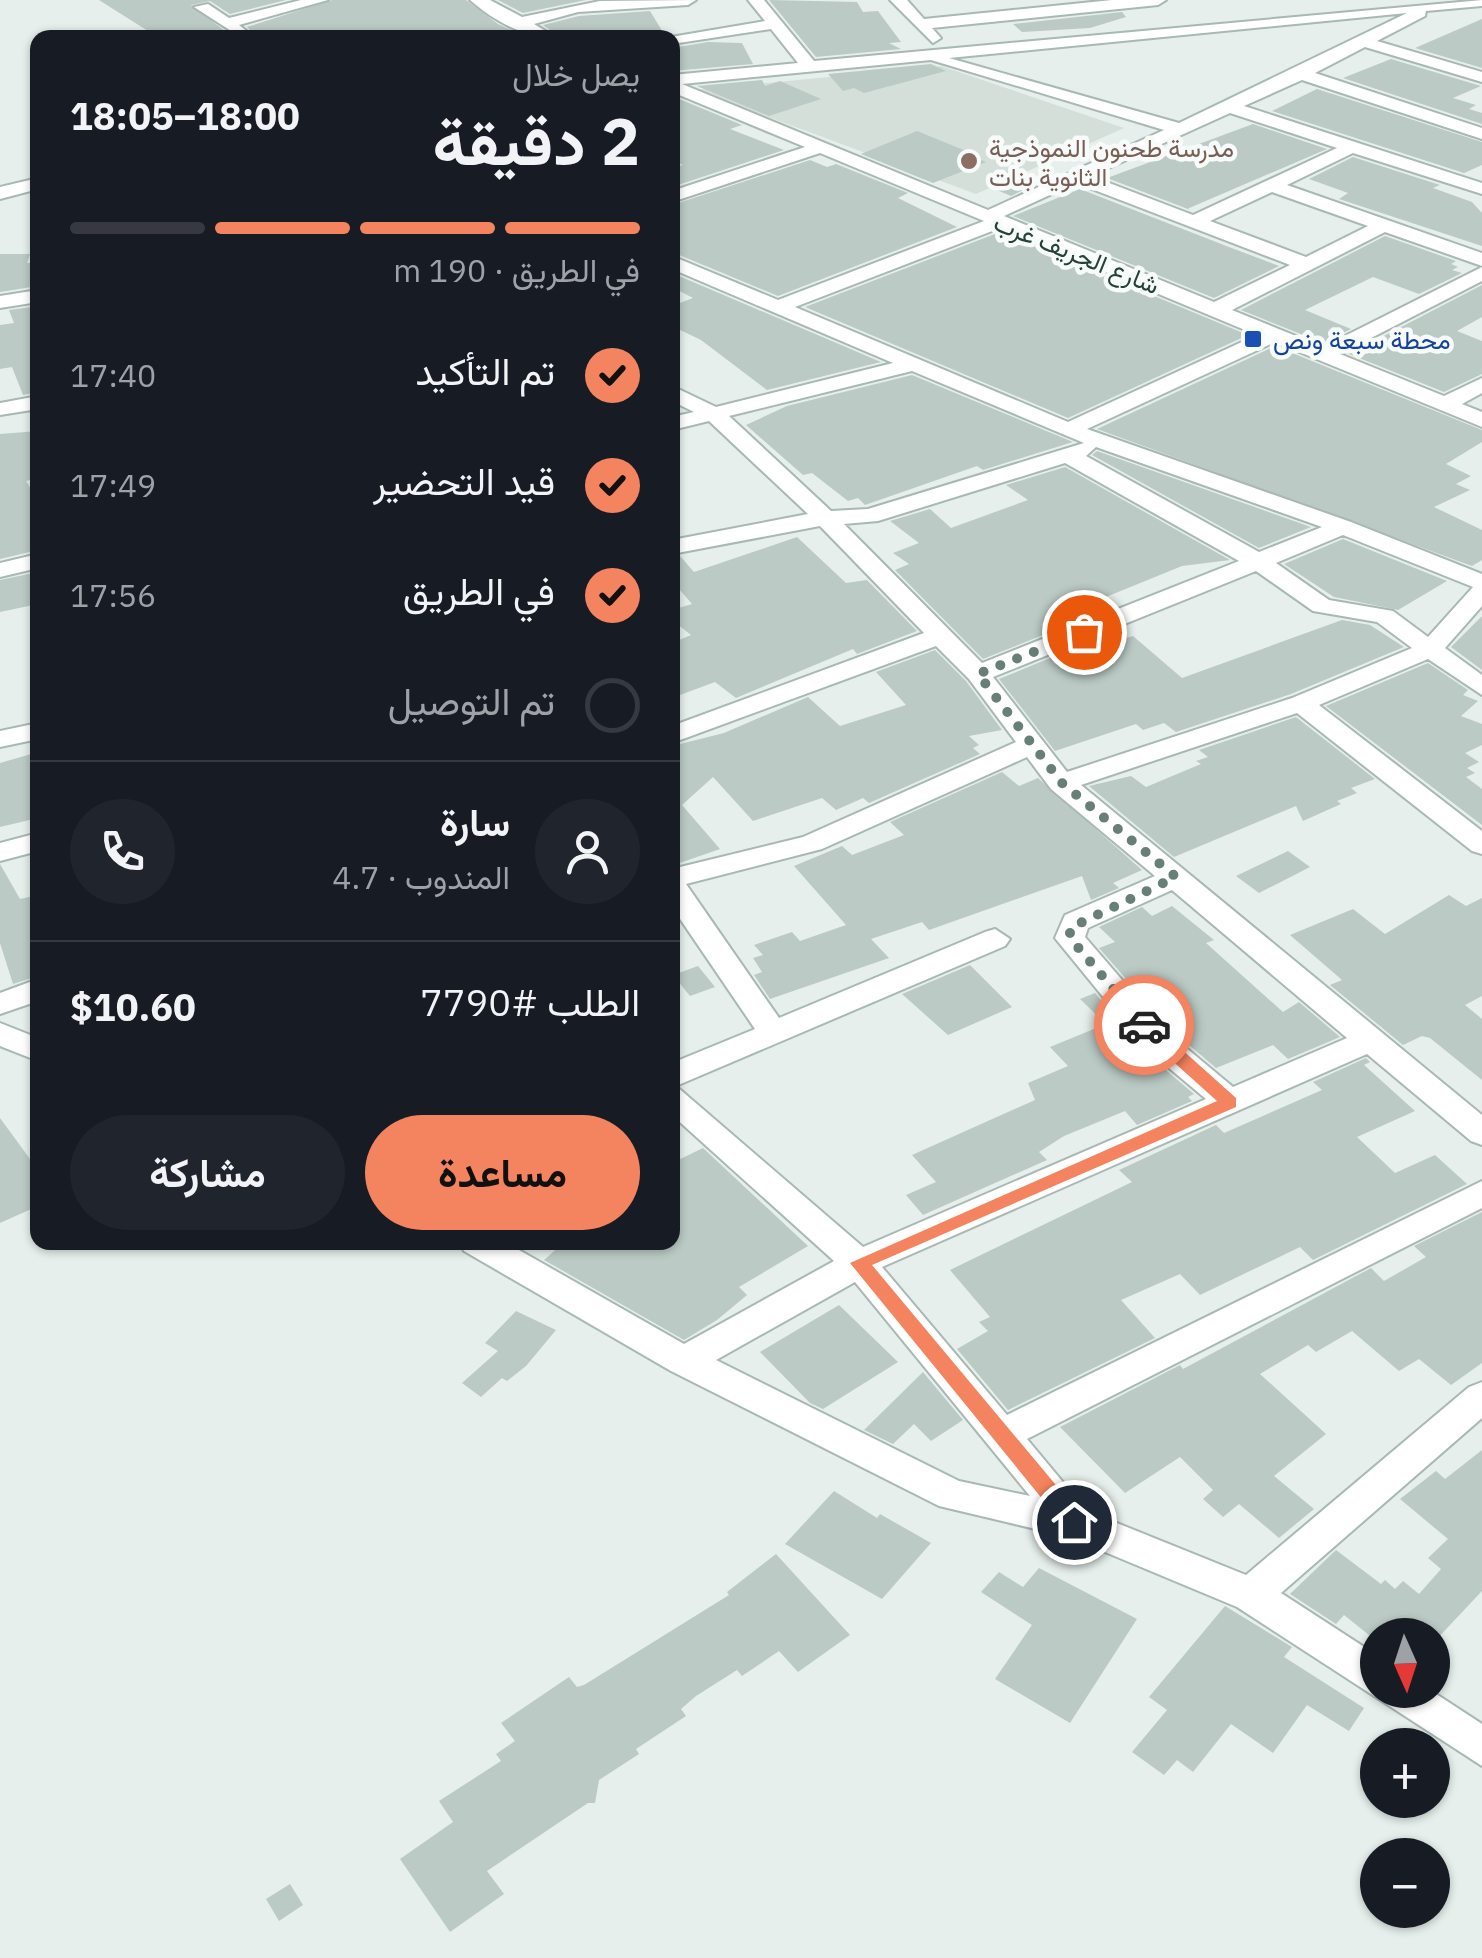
<!DOCTYPE html>
<html lang="ar">
<head>
<meta charset="utf-8">
<style>
  body { margin:0; font-family:"IBM Plex Sans",Vazirmatn,sans-serif; background:#20242c; color:#f1f3f6; direction:rtl; height:100vh; display:flex; flex-direction:column; font-size:38px; white-space:nowrap }
  * { box-sizing:border-box; margin:0 }
  p { font-size:32px; color:#9ea1a6 }
  .icon { flex:none; width:55px; height:55px; fill:none; stroke:currentColor; stroke-width:2; stroke-linecap:round; stroke-linejoin:round }
  .map { position:relative; flex:1; overflow:hidden; direction:ltr }
  .details { position:absolute; left:30px; top:30px; width:650px; height:1220px; display:flex; flex-direction:column; background:#171b24; border-radius:20px; box-shadow:0 2px 8px #0004; direction:rtl }
  .details>* { flex:none }
  .needle { width:65px; rotate:177deg }
  .fabs { position:absolute; left:1360px; top:1618px; display:grid; gap:20px }
  .fabs a { display:grid; place-items:center; width:90px; height:90px; border-radius:50%; background:#171b24; box-shadow:0 2px 8px #0004; font-size:50px }
  .pin { position:absolute; display:grid; place-items:center; width:85px; height:85px; color:#fff; margin:-42px; border:5px solid #fff; border-radius:50%; box-shadow:0 2px 10px #0007 }
  .courier { position:absolute; display:grid; place-items:center; width:100px; height:100px; margin:-50px; border:8px solid #f4845f; border-radius:50%; background:#fff; color:#222; box-shadow:0 2px 12px #0007 }
  .headline em { font-style:normal; font-weight:700 }
  .headline div { display:flex; flex-direction:column-reverse }
  .headline { display:flex; align-items:center; justify-content:space-between; height:170px; padding:0 40px }
  h1 { font-size:65px; font-weight:700; line-height:75px }
  .bar { display:grid; grid-template-columns:repeat(4,1fr); gap:15px 10px; align-content:center; height:120px; padding:0 40px }
  .bar i { height:12px; border-radius:8px; background:#363941 }
  .bar .active { background:#f4845f }
  .bar p { grid-column:span 4 }
  .line { display:flex; align-items:center; gap:25px; padding:0 40px; border-top:2px solid #363941 }
  .line div { flex:1 }
  .round { display:grid; place-items:center; flex:none; width:105px; height:105px; border-radius:52px; background:#20242c }
  ol { padding:0 40px; list-style:none }
  li { display:flex; align-items:center; gap:30px; height:110px }
  li p { margin-inline-start:auto }
  li .icon { padding:10px; border-radius:50%; background:#f4845f; color:#111; stroke-width:4 }
  li:last-child { color:#9ea1a6 }
  li i { width:55px; height:55px; border:5px solid #363941; border-radius:50% }
  .primary-button { display:flex; gap:20px; margin-top:auto; padding:20px 40px }
  .primary-button a { flex:1; height:115px; border-radius:60px; background:#f4845f; color:#111; font-size:40px; font-weight:700; line-height:115px; text-align:center }
  .primary-button a+a { background:#20242c; color:#f1f3f6 }
  .map>svg:first-child { display:block }
</style>
</head>
<body>
<div class="map">
<svg width="1482" height="1958" viewBox="0 0 1482 1958">
  <rect width="100%" height="100%" fill="#e6efeb"/>
  <path fill="#d4dfda" d="M941,66L1124,128L976,194L696,90Z"/>
  <path fill="#bbcac4" d="M99,0H286L230,14L210,1L191,5L234,38H159Z
    M332,0H466L498,24L529,38H249L253,33L247,27Z
    M498,0H586L523,13Z
    M769,0L857,2L863,12L878,11L901,42L889,43L901,49L816,57Z
    M650,11L664,34L662,38H561L543,25L579,16Z
    M1122,12L1126,17L1090,28L1022,32L1013,24Z
    M1482,19V68L1415,48Z
    M708,42L742,43L753,64L672,71V48Z
    M1391,59L1481,86L1453,98L1476,105L1469,109L1482,113V124L1343,78Z
    M931,64L946,71L864,93L854,88L843,91L828,74Z
    M762,80L765,86L780,81L821,99L769,116L697,86Z
    M1317,89L1482,142V165L1464,173L1272,111Z
    M672,96L742,125L730,129L784,150L672,187V168L683,165L672,160Z
    M1253,124L1327,149L1187,209L1193,211L1107,178Z
    M917,131L971,153L967,154L986,162L933,183L861,154Z
    M1353,157L1440,185L1433,188L1472,202L1482,213V246L1339,199L1348,193L1309,179Z
    M810,160L827,167L836,164L908,193L898,198L957,227L778,296L672,252V205Z
    M1005,171L1037,183L1011,196L997,190Z
    M1080,189L1229,247L1279,266L1214,298L1013,216Z
    M1000,232L1248,335L1068,418L805,307Z
    M1385,236L1456,261L1451,264L1458,267L1452,270L1462,273L1419,294L1373,277L1305,310L1351,329L1323,343L1241,310Z
    M0,254H30L27,263H38V286L0,292Z
    M672,273L881,362L767,390L701,340L672,326V306L693,298L672,287Z
    M1482,285V317L1457,331L1482,341V374L1444,392L1349,354Z
    M38,306V392L23,395L12,367L0,369V325L14,323L9,310Z
    M1275,346L1482,430V442L1446,464L1471,476L1456,484L1470,490L1434,507L1482,530V560L1472,566L1097,429Z
    M912,375L1073,442L983,470L977,466L865,505L858,498L848,501L812,473L803,475L746,425L787,406Z
    M38,431V478L26,481L38,500V550L0,559V434Z
    M1097,451L1311,527L1259,548L1092,455Z
    M1065,467L1230,560L1182,566L1074,610L1086,618L983,659L895,570L909,564L893,553L919,543L890,521L930,509L951,528L1028,500L1006,485Z
    M797,537L846,583L867,580L917,631L857,654L853,649L736,698L715,682L672,698V643L691,635L672,620V610L692,604L672,581V558L680,556L694,572Z
    M1343,539L1447,581L1398,610L1334,597L1284,564Z
    M38,572V604L0,612V580Z
    M1482,616V670L1451,647Z
    M1342,620L1370,625L1404,647L1291,694L1176,732L1164,723L1143,730L1136,724L1055,751L999,679L1108,634L1117,641L1133,636L1182,678Z
    M935,650L966,681L1002,730L969,736L979,745L973,748L980,754L869,803L863,798L836,810L822,798L753,821L713,777L682,805L720,849L674,865L672,746L724,733L808,697L840,726L906,705L876,672Z
    M1428,663L1468,690L1463,695L1478,701L1461,716L1482,724V745L1465,753L1479,762L1467,768L1475,773L1466,777L1482,789V825L1326,706Z
    M1296,717L1375,779L1351,788L1357,793L1337,801L1341,804L1303,821L1296,806L1174,857L1089,786L1131,776L1146,787L1201,764L1196,761L1208,757L1199,750Z
    M38,752V818L0,827V763Z
    M1002,772L1019,786L1038,778L1142,870L1113,883L1119,888L1091,900L1082,876L929,930L922,922L871,939L889,958L770,999L754,975L762,972L753,958L763,955L754,945L792,932L800,941L846,925L794,866L842,846L852,855L904,835L890,822Z
    M1288,851L1310,867L1259,893L1236,876Z
    M0,864L20,899L38,895V976L13,984L0,943Z
    M1449,895L1466,906L1482,898V996L1465,1005L1482,1019V1080L1430,1038L1422,1036L1403,1045L1330,985L1342,980L1290,935L1353,909L1385,934Z
    M1172,906L1214,940L1206,943L1283,1012L1299,1002L1340,1037L1288,1059L1273,1045L1216,1068L1169,1028L1099,948L1115,942L1099,927L1142,907L1152,916Z
    M970,965L1012,1007L948,1035L902,994Z
    M698,966L715,987L690,996L673,975Z
    M1095,993L1141,1049L1194,1094L1188,1097L1192,1101L1137,1125L1125,1111L1064,1136L1039,1152L1047,1160L923,1215L906,1195L936,1182L912,1155L1035,1100L1028,1083L1068,1066L1050,1047L1106,1024L1080,999Z
    M1366,1058L1370,1062L1364,1065L1415,1111L1357,1137L1395,1173L1435,1155L1467,1184L1313,1260L1300,1247L1200,1295L1180,1274L1121,1300L1155,1338L1008,1410L957,1349L988,1331L979,1322L990,1317L950,1270L1132,1182L1119,1170L1216,1125L1224,1133L1322,1090L1313,1082Z
    M0,1118L38,1170V1206L0,1223Z
    M703,1148L808,1246L739,1287L747,1295L717,1320L684,1340L544,1260L564,1242H672V1163Z
    M1482,1212V1363L1451,1385L1419,1359L1399,1371L1352,1331L1316,1352L1308,1345L1260,1374L1326,1434L1274,1476L1314,1509L1279,1538L1239,1504L1223,1517L1203,1499L1213,1490L1180,1457L1125,1493L1060,1427L1180,1365L1183,1369L1371,1268L1384,1281L1426,1257L1414,1246Z
    M839,1305L898,1362L823,1409L810,1403L760,1352Z
    M516,1311L556,1330L526,1366L507,1381L502,1378L481,1397L462,1383L498,1351L485,1343Z
    M923,1372L963,1420L931,1441L914,1424L893,1444L864,1430Z
    M1482,1450V1591L1434,1642L1432,1635H1369L1344,1615L1336,1624L1290,1594L1336,1550L1381,1584L1385,1580L1395,1589L1403,1581L1419,1594L1441,1569L1428,1558L1448,1539L1400,1499L1436,1471L1445,1479Z
    M834,1491L877,1518L880,1514L931,1543L882,1599L785,1544Z
    M776,1554L850,1635L798,1672L779,1651L742,1676L737,1670L696,1696L681,1709L686,1716L636,1749L639,1754L599,1780L595,1803H588L487,1871L504,1894L450,1932L400,1859L453,1822L439,1801L501,1761L496,1754L515,1741L501,1723L569,1677L577,1687L584,1685L729,1595L727,1592Z
    M1039,1568L1137,1619L1070,1723L995,1679L1032,1625L981,1592L999,1572L1023,1587Z
    M1225,1606L1292,1647L1284,1657L1364,1708L1349,1731L1307,1705L1273,1753L1231,1724L1193,1772L1177,1760L1164,1775L1132,1752L1167,1710L1149,1697Z
    M290,1884L303,1905L279,1921L266,1899Z"/>
  <g fill="none" stroke-linecap="round" stroke-linejoin="round">
    <defs>
      <path id="minor" d="M301,0H328L239,25L249,33L242,38L194,7L208,4L229,18Z
        M470,0H490L522,17L600,1L696,0L688,5L578,12L534,24L557,38C525,38 494,21 470,0Z
        M748,0H764L814,61L1482,0V6L1426,11L1425,16L1377,41L1482,72V82L1365,47L1315,73L1482,128V139L1302,80L1244,106L1482,183V194L1353,153L1287,185L1482,253V266L1385,232L1232,310L1323,347L1482,267V281L1340,354L1444,396L1482,378V393L1462,404L1482,412V427L1275,342L1087,429L1351,522L1482,574V606L1445,648L1482,675V695L1428,659L1319,705L1482,831V854L1472,851L1297,713L1081,785L1482,1115V1145L1471,1141L1367,1054L882,1267L1007,1415L1482,1181V1208L1027,1439L1087,1511L1246,1575L1469,1387L1482,1382V1418L1281,1593L1378,1656V1690H1430L1482,1724V1766L1237,1607L1069,1537L939,1506L671,1371L464,1251L459,1242H505L684,1344L834,1261L672,1115V1063L755,1029L672,907V869L803,837L1016,742L969,679L936,646L672,743V726L924,633L820,526L672,554V540L808,514L709,421L672,430V417L694,412L672,401V386L716,407L893,363L672,269V256L778,300L984,221L820,153L672,202V191L805,147L672,92V75L798,63L771,29L672,44V38H665L765,21ZM1407,13L1179,123L949,58ZM931,60L1164,130L988,210L682,84ZM1230,113L1337,148L1193,215L1091,176ZM1076,183L1290,265L1214,302L1004,216ZM1272,192L1368,226L1306,257L1210,221ZM1000,228L1257,335L1068,422L795,307ZM912,371L1084,443L868,509L831,511L729,416ZM1096,447L1322,527L1259,552L1086,456ZM1065,463L1239,561L982,663L844,524L878,521ZM1343,535L1473,587L1428,637L1393,611L1329,600L1276,563ZM1256,571L1313,611L1377,622L1412,648L1292,698L1067,772L993,677ZM1027,757L1051,789L1155,876L1065,915L1055,938L1144,1047L1206,1099L863,1247L676,1086L1005,946L1010,939L995,929L985,932L779,1018L686,884L822,849ZM1172,890L1347,1038L1233,1087L1166,1031L1085,937L1088,928ZM855,1282L1030,1496L959,1481L716,1360Z
        M890,0H907L924,19L1112,0H1166L1158,5L932,28L941,38L933,43Z
        M38,178V189L0,199V187Z
        M38,290V302L0,308V296Z
        M38,396V409L0,415V403Z
        M38,554V568L0,577V563Z
        M38,723V739L0,747V731Z
        M38,833V851L0,861V843Z
        M38,979V1001L0,1014V993Z
        M0,1023L38,1038V1061L0,1046Z"/>
    </defs>
    <use href="#minor" stroke="#a8b8b2" stroke-width="4"/>
    <use href="#minor" fill="#fff" fill-rule="evenodd"/>
  </g>
  <path fill="#f4845f" d="M1138,1021H1150L1236,1098V1107L872,1265L1081,1515V1528H1066L850,1263L1217,1101L1138,1030Z"/>
  <g fill="none" stroke-linecap="round" stroke-linejoin="round">
    <path stroke="#687f78" stroke-width="10" stroke-dasharray="0 18" d="M1084,632L978,674L1062,783L1176,877L1070,928V938L1144,1025"/>
  </g>
  <circle fill="#8d6e63" stroke="#f7fbf9" stroke-width="4" cx="969" cy="161" r="10"/>
  <rect fill="#1a4fb4" stroke="#f7fbf9" stroke-width="4" x="1243" y="329" width="20" height="20" rx="5"/>
  <g text-anchor="middle" dominant-baseline="central" stroke-width="9" stroke-linejoin="round" paint-order="stroke">
    <g font-size="25" fill="#785e54" stroke="#f7fbf9" text-anchor="start">
      <text x="989" y="147">مدرسة طحنون النموذجية<tspan x="989" dy="29">الثانوية بنات</tspan></text>
    </g>
    <g font-size="25" fill="#24423a" stroke="#f7fbf9">
      <text transform="translate(1077 253) rotate(22)">شارع الجريف غرب</text>
    </g>
    <g font-size="25" fill="#164399" stroke="#f7fbf9" text-anchor="start">
      <text x="1273" y="339">محطة سبعة ونص</text>
    </g>
  </g>
</svg>
<div class="fabs">
<a><svg class="needle" viewBox="-14 -14 28 28"><path d="M0-13l5 13h-10z" fill="#e53935"/><path d="M0 13l5-13h-10z" fill="#9ea1a6"/></svg></a>
<a>+</a>
<a>−</a>
</div>
<div class="pin" style="left:1084px;top:632px;background:#ea580c"><svg class="icon" aria-label="bag" viewBox="0 0 24 24"><path d="M5 8h14l-1 12H6zM9 8a3 3 0 0 1 6 0"/></svg></div>
<div class="pin" style="left:1074px;top:1522px;background:#1f2937"><svg class="icon" aria-label="home" viewBox="0 0 24 24"><path d="M3 11l9-7 9 7M6 9v11h12V9"/></svg></div>
<div class="courier" style="left:1144px;top:1025px"><svg class="icon" aria-label="car" viewBox="0 0 24 24"><path d="M5 17H2v-5l4-1 3-4h7l3 4 3 1v5h-3M9 17h6M6 11h13"/><circle cx="7" cy="17" r="2"/><circle cx="17" cy="17" r="2"/></svg></div>
<section class="details">
<div class="headline"><div><h1>2 دقيقة</h1><p>يصل خلال</p></div><em>18:00–18:05</em></div>
<div class="bar"><i class="active"></i><i class="active"></i><i class="active"></i><i></i><p>في الطريق · 190 m</p></div>
<ol>
<li><svg class="icon" aria-label="check" viewBox="0 0 24 24"><path d="M5 12l5 5 9-10"/></svg>تم التأكيد<p>17:40</p></li>
<li><svg class="icon" aria-label="check" viewBox="0 0 24 24"><path d="M5 12l5 5 9-10"/></svg>قيد التحضير<p>17:49</p></li>
<li><svg class="icon" aria-label="check" viewBox="0 0 24 24"><path d="M5 12l5 5 9-10"/></svg>في الطريق<p>17:56</p></li>
<li><i></i>تم التوصيل</li>
</ol>
<div class="line" style="height:180px"><a class="round"><svg class="icon" aria-label="person" viewBox="0 0 24 24"><circle cx="12" cy="8" r="4"/><path d="M4 21q1-7 8-7t8 7"/></svg></a><div><b>سارة</b><p>المندوب · 4.7</p></div><a class="round"><svg class="icon" aria-label="phone" viewBox="0 0 24 24"><path d="M5 4h4l2 5-3 2q2 4 5 5l2-3 5 2v4C11 20 4 13 5 4z"/></svg></a></div>
<div class="line" style="height:130px"><div>الطلب #7790</div><b>$10.60</b></div>
<div class="primary-button"><a>مساعدة</a><a>مشاركة</a></div>
</section>
</div>
</body>
</html>
